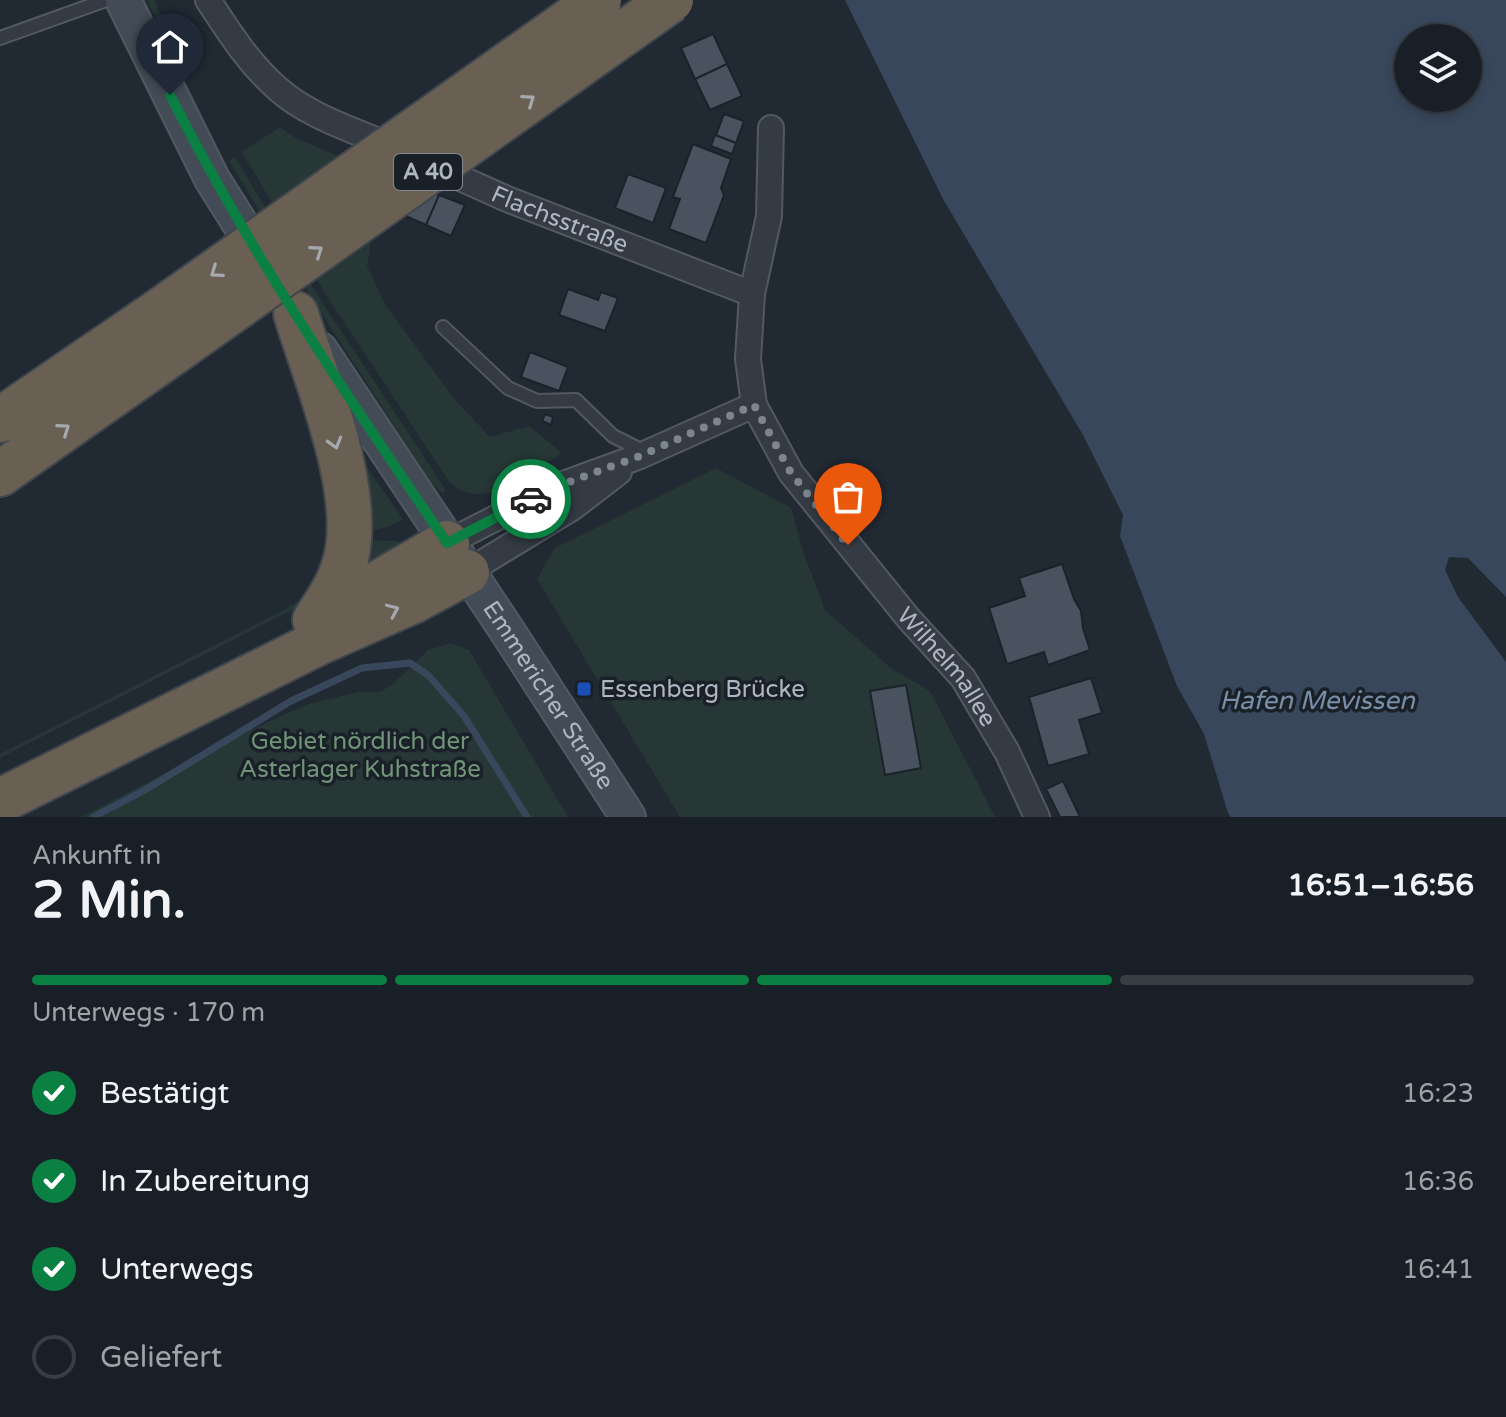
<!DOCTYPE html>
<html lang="de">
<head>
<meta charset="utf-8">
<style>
  body { margin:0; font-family:"Varela Round",sans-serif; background:#262c32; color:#f1f3f6; height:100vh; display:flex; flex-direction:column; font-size:30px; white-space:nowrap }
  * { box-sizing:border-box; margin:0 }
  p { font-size:26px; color:#9fa2a7 }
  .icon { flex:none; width:44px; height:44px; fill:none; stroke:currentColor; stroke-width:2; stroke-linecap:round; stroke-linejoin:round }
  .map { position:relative; height:817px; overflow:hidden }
  .sheet { display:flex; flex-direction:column; background:#191f26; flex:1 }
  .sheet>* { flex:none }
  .buttons { position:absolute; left:1394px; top:24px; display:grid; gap:16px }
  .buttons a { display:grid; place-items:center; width:88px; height:88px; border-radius:50%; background:#191f26; box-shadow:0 4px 12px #0003,0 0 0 2px #373d43; font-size:40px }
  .pin { position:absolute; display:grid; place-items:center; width:68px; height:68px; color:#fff; margin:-82px -34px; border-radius:50% 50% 50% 0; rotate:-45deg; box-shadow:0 0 8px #0007 }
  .pin .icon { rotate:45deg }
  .courier { position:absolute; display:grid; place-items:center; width:80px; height:80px; margin:-40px; border:6px solid #0b8043; border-radius:50%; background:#fff; color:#222; box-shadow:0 2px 10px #0007 }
  .summary em { font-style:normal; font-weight:800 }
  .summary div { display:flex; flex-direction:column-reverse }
  .summary { display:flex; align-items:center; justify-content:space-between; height:136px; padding:0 32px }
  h1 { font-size:52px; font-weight:800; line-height:60px }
  .bar { display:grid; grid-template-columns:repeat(4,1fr); gap:12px 8px; align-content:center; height:96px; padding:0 32px }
  .bar i { height:10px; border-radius:6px; background:#373d43 }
  .bar .active { background:#0b8043 }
  .bar p { grid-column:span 4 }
  ol { padding:0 32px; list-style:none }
  li { display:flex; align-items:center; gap:24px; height:88px }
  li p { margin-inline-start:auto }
  li .icon { padding:8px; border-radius:50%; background:#0b8043; color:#fff; stroke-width:4 }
  li:last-child { color:#9fa2a7 }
  li i { width:44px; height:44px; border:4px solid #373d43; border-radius:50% }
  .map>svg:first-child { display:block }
</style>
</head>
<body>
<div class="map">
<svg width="1506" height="817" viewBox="0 0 1506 817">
  <rect width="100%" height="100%" fill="#212933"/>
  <path fill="#263736" d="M147,0H154L171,37L166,40Z
    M280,127L296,138L396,181L375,215L367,266L386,306L456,401L490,437L529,426L562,453C531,472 485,514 450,483L326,295L242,152Z
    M235,157L320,299L444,487L445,492L442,493L431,482L314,302L229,161Z
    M352,446L403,519C391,527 378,530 364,530Z
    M716,468L791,508L803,551L825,610L892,669L930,691L995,817H680L537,579L555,548Z
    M364,540L398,541L407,546L357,580Z
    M308,595L302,605L0,758V754L280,612Z
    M451,643L469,650L568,817H81L231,739L308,704L358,692H380L392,685L428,650Z"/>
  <path fill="#38475b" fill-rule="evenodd" d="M845,0H1506V597L1468,558L1449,557L1445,570L1458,597L1506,662V817H1231L1228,813L1204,734L1177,686L1120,536L1123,515L1083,435L943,199ZM1468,38V98H1408V38Z"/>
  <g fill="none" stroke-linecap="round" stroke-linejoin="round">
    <path stroke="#38475b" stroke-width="7" d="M93,817L145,790L291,701L362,668L410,663L428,675L464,716L527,817"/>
  </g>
  <path fill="#49535f" stroke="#1c222a" stroke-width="2" d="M713,34L727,64L695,79L681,48Z
    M727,64L742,96L710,110L695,79Z
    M724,114L744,121L736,143L716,135Z
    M715,135L736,143L732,154L711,146Z
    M693,144L731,159L721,188L724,195L706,243L669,229L680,199L673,197Z
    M628,174L666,188L653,223L615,208Z
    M414,184L439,195L426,225L401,214Z
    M439,195L465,205L451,236L426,225Z
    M568,289L598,300L601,292L618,298L605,331L559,315Z
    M530,352L568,367L559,391L521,377Z
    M545,414L553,417L551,425L542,421Z
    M1062,564L1074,599L1081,611L1083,628L1090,650L1048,665L1044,652L1007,664L989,608L1025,596L1019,578Z
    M1091,678L1102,713L1079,720L1089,754L1048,766L1029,697Z
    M906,685L921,768L885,775L870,691Z
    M1063,781L1080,817H1060L1046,789Z"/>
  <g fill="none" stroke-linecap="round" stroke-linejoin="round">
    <defs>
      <path id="service" d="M0,38L106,0
        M443,327L508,388L537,401L576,400L613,436L635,447L640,456"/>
      <g id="minor">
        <path d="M208,0C229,32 249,64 278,89C309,117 357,131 395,148"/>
        <path id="s1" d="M771,128L769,216L752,294L748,359L754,405L791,473L909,619L963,678L1007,752L1037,817"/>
        <path id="s2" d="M429,164L507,199L752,294"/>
        <path d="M447,543L558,486L640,456L754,405"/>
        <path d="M467,572L572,508L619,472"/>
      </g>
      <g id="secondary">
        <path d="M123,0L212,179L266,265"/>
        <path id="s3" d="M320,350L506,629L628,817"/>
      </g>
      <path id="motorway" d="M296,314C317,382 366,498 344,566C338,586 326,603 315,620
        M0,420L158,312
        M0,474L185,344
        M332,610L447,543
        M0,801L322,641L413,601L467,572"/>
    </defs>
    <use href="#service" stroke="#525962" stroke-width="16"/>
    <use href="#minor" stroke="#525962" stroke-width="28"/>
    <use href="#secondary" stroke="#525962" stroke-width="38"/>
    <use href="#motorway" stroke="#3f464e" stroke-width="48"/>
    <use href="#service" stroke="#343b44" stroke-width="12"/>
    <use href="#minor" stroke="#343b44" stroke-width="24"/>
    <use href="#secondary" stroke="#434b56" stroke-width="34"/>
    <use href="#motorway" stroke="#695f52" stroke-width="44"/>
    <defs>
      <path id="motorway-bridge" d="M158,312L599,0
        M185,344L671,0"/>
    </defs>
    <use href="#motorway-bridge" stroke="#3f464e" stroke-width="48" stroke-linecap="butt"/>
    <use href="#motorway-bridge" stroke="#695f52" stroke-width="44"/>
  </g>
  <defs><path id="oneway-chevron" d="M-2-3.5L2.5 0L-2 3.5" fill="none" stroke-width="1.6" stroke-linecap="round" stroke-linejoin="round" transform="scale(2)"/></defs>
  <g stroke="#a4a9b0">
    <use href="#oneway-chevron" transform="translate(529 100) rotate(-35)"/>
    <use href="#oneway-chevron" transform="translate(317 251) rotate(-35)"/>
    <use href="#oneway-chevron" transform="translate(216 272) rotate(145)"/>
    <use href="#oneway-chevron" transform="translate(64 429) rotate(-35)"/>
    <use href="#oneway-chevron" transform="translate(335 443) rotate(74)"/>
    <use href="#oneway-chevron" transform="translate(393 610) rotate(-24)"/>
  </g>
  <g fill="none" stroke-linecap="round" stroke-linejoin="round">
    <path stroke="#7d858f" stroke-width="8" stroke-dasharray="0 14.4" d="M531,499L558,486L640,456L754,405L791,473L848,545"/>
    <path stroke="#0b8043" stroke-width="10" d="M170,95C249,251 348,398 447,543L531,499"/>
  </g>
  <rect fill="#1a4fb4" stroke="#1a2028" stroke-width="3" x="576" y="681" width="16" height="16" rx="4"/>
  <g text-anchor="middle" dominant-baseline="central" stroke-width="7" stroke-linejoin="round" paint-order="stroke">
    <rect fill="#1a2028" stroke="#828993" stroke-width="2" x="394" y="154" width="68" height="36" rx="6"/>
    <g font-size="22" font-weight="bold" fill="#aeb6c1">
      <text x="428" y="172">A 40</text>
    </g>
    <g font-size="24" fill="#aeb6c1" stroke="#1a2028">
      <text stroke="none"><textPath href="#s2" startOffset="142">Flachsstraße</textPath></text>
      <text stroke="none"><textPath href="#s1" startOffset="606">Wilhelmallee</textPath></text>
      <text stroke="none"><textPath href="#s3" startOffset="414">Emmericher Straße</textPath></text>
    </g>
    <g font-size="24" fill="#aeb6c1" stroke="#1a2028" text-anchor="start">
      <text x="600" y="689">Essenberg Brücke</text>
    </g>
    <g font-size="24" fill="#709477" stroke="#1a2028">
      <text x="360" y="741">Gebiet nördlich der<tspan x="360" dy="28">Asterlager Kuhstraße</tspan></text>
    </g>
    <g font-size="26" font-style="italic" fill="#798ea7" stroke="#1a2028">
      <text x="1317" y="700">Hafen Mevissen</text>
    </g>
  </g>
</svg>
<div class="buttons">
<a><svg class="icon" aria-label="layers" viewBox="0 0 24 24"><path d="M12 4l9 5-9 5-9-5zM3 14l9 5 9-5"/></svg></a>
</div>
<div class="pin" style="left:848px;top:545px;background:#ea580c"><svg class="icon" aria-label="bag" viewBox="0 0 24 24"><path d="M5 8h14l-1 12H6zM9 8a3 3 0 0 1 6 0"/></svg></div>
<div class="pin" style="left:170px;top:95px;background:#1f2937"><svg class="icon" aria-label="home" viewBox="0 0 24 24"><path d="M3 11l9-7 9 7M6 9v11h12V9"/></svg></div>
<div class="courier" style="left:531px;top:499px"><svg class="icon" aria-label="car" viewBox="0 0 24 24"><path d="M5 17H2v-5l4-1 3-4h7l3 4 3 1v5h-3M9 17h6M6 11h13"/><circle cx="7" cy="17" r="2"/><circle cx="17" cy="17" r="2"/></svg></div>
</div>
<section class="sheet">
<div class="summary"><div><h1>2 Min.</h1><p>Ankunft in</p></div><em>16:51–16:56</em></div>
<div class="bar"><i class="active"></i><i class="active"></i><i class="active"></i><i></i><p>Unterwegs · 170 m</p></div>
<ol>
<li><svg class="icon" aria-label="check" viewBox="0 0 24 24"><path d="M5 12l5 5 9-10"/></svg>Bestätigt<p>16:23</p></li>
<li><svg class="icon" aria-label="check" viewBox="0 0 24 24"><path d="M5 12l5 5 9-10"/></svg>In Zubereitung<p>16:36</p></li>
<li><svg class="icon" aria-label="check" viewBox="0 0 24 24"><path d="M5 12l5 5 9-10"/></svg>Unterwegs<p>16:41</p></li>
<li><i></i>Geliefert</li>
</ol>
</section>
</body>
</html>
